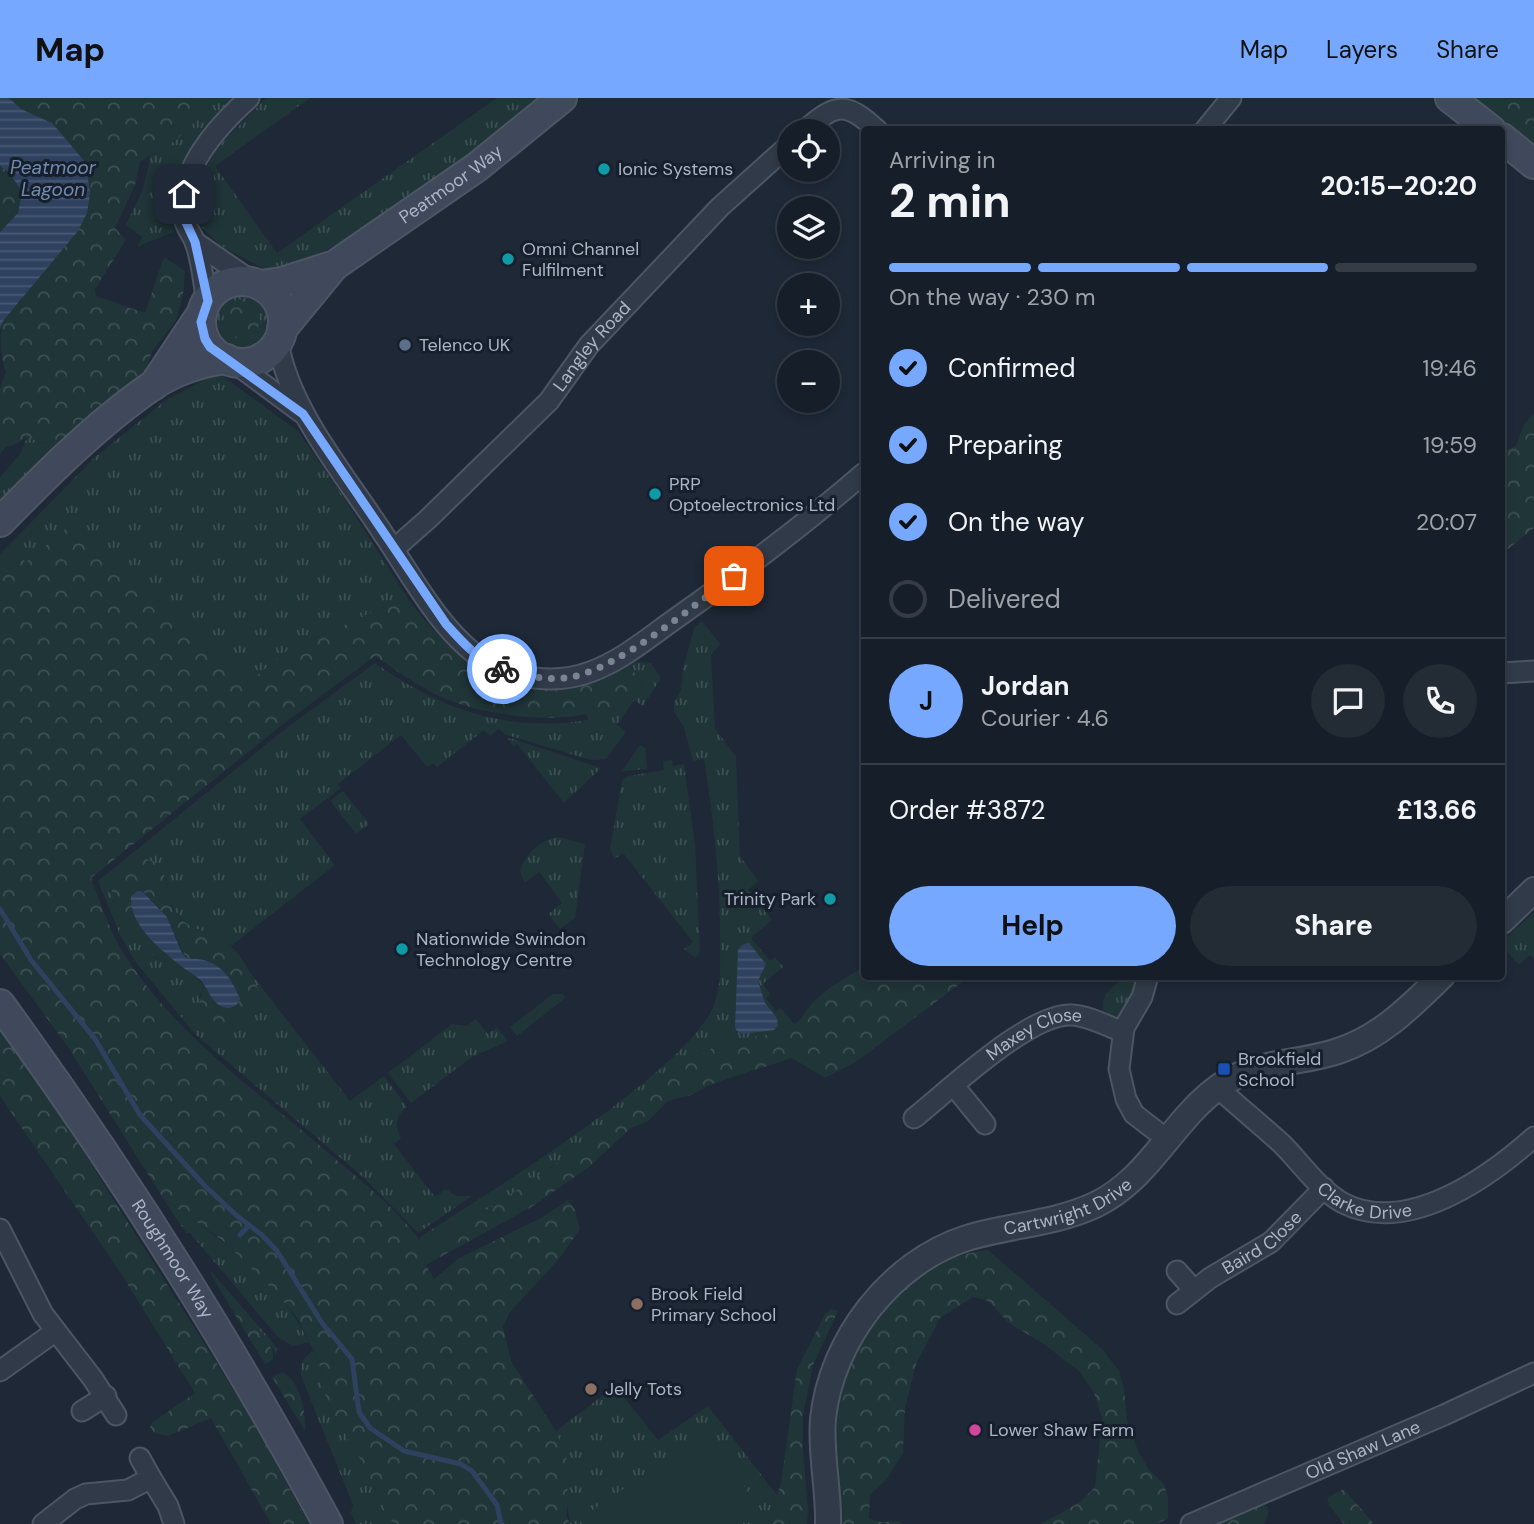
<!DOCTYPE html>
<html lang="en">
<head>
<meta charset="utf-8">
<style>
  body { margin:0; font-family:"DM Sans",sans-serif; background:#232b35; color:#f1f3f6; height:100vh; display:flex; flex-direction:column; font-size:26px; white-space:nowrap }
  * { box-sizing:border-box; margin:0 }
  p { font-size:23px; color:#9ea2a8 }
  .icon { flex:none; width:38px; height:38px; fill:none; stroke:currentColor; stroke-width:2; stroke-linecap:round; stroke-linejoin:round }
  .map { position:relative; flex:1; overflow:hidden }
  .drawer { position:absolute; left:861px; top:28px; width:644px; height:854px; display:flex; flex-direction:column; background:#161e29; border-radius:7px; box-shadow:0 4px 10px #0003,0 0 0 2px #353c46 }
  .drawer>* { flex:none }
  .fabs { position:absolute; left:777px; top:21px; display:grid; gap:14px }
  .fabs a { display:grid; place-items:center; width:63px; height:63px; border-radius:50%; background:#161e29; box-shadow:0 4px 10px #0003,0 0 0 2px #353c46; font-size:35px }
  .pin { position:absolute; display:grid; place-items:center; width:60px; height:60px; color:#fff; margin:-30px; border-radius:14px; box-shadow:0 4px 10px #0006 }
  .courier { position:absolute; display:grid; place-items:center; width:70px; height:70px; margin:-35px; border:5px solid #76a8ff; border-radius:50%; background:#fff; color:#222; box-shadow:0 2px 9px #0007 }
  .headline em { font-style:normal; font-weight:700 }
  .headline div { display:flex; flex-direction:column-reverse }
  .headline { display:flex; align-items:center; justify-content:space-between; height:119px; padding:0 28px }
  h1 { font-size:46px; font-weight:700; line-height:52px }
  .bar { display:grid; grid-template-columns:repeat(4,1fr); gap:10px 7px; align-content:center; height:84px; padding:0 28px }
  .bar i { height:9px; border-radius:5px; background:#353c46 }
  .bar .active { background:#76a8ff }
  .bar p { grid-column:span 4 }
  .line { display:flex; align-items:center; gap:18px; padding:0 28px; border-top:2px solid #353c46 }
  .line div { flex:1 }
  .round { display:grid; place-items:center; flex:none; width:74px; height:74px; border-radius:37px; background:#232b35 }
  ol { padding:0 28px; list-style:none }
  li { display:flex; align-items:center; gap:21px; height:77px }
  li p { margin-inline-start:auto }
  li .icon { padding:7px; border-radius:50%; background:#76a8ff; color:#111; stroke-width:4 }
  li:last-child { color:#9ea2a8 }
  li i { width:38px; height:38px; border:4px solid #353c46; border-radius:50% }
  .button { display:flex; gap:14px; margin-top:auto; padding:14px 28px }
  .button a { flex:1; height:80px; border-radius:42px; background:#76a8ff; color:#111; font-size:28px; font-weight:700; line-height:80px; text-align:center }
  .button a+a { background:#232b35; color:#f1f3f6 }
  header { display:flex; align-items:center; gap:42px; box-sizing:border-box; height:98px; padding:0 35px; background:#76a8ff; color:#111 }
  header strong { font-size:33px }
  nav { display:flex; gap:38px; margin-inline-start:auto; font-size:24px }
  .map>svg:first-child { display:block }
</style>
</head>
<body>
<header>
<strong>Map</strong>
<nav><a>Map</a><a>Layers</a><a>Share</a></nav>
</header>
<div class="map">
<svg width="1534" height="1426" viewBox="0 0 1534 1426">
  <defs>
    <pattern id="grass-tufts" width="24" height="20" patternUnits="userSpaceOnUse" patternTransform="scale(1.75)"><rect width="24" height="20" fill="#203538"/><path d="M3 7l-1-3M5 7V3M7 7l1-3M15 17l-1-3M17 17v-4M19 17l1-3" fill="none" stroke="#3e5053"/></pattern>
    <pattern id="forest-crowns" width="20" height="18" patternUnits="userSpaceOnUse" patternTransform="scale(1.75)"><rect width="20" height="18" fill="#203538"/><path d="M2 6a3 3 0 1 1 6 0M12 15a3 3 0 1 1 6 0" fill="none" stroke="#3e5053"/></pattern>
    <pattern id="water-rules" width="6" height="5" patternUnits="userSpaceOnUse" patternTransform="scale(1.75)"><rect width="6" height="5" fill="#2e415e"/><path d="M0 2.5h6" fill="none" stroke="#4a5a74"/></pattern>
  </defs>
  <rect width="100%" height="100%" fill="#1e2837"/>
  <path fill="url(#grass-tufts)" d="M219,0H235C205,28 174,63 172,107C171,116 173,125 174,134L138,148L142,139L126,127L143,91L151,57L176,42Z
    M266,0H310L215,68L277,155L497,0H544L519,23L403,105L348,141L286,172L270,174L223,149L201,129L195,111L199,82L218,49Z
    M213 224a29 29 0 1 1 58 0a29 29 0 1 1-58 0Z
    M218,275L298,333L340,394L407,499L288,552L248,585L73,425L26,464L8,448L95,359L166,302Z
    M27,339L44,345L73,340L0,410V379L20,356Z
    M702,523L720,546L711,557L715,630L736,659L740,758L758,783L748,792L772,822L751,840L770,863L775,859L783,869L763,886L770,896L766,900L776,913L781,910L794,926L782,934L722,945L630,1008L621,1022L427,1152L419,1140C483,1098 694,970 715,904C722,882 720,857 720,835C720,776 713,719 704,661L693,663L684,629L674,614V605L681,591L683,571L694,530Z
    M635,564L651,565L661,580L643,608L634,602L617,627L626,634L606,661L591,662L504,636L499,631L490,638L484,632L437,669L433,665L427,669L401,637L338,686L341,690L300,721L335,767L231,848C224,842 214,839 206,835C176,822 169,810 166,779L113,803C126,826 140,849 162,864L174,861L192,875L205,889L198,900L262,899L249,873L350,1003L384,978L407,1009C396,1017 394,1028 401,1040L394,1046L435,1099L446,1091L456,1098H472L418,1135L364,1080L195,936L134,862L120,837L98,783L284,632L375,565C440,611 507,635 588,622L586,615L604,610L643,588L630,566Z
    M510,640L601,670L564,705L517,646L513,648L508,641Z
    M640,647L645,650L647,671L622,673Z
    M672,662L673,668L684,666L695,747L700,851L699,856L695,860L684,851L693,844L623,755L615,761L610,751L622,682L629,678L664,672L663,663Z
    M343,693L369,726L356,736L330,703Z
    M559,739L585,746L575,820L560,831L548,816L562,805L539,774L525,785L520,774C524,757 541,741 559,739Z
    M1534,814V860L1530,857L1519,867L1502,848V844Z
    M1122,882L1140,885L1125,914L1114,923L1103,911C1102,896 1110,890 1122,882Z
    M553,896H563L565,900L517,938L510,929Z
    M476,921L488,936L497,929L508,943L472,959L411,1005L388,975L452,926L467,928Z
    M163,1100C218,1139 279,1182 309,1244L293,1248L278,1239L190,1135H186Z
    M211,1173L274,1246L277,1251L275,1257L274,1252L222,1191L220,1192L210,1174Z
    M313,1252L319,1264L326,1302L361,1363L393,1426H356L351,1415L353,1407L301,1278L302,1263Z
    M615,1288L658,1342L708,1308L777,1397L768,1426H570L556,1333Z"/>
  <path fill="url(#forest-crowns)" d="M9,0H219L176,42L140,64L135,87L115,130L126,142L95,191L96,198L145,215L164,159L185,173L183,198L176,222L152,254L143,278L73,340L44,345L27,339L14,347L6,349L0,356V290L6,274C0,261 0,237 2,223C7,216 16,208 22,202L52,25L21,11Z
    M1469,0H1534V56Z
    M0,68L9,74L22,94L18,115L0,134Z
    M239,201C251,207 255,213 260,225L256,233L244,241C221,238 215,209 239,201Z
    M1534,315V430L1502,456V354L1516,348L1524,326Z
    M73,425L248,585L288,552L407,499C423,522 440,540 461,558C522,608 563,596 630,567L643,588C634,594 625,601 616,606C571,630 489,619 443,600C419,589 397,573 375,558L282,627L91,780C100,803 108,828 120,849C171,935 258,993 332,1058C365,1086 403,1116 427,1152L621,1022L630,1008L678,971L722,944L782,934L799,923L813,904L832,888L864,869V878L969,879L856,964L825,980L792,960L712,986L691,997L668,1003L648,1023L631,1030L589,1069L533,1108L426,1167L434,1181L459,1160L539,1121L568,1102L575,1112L580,1131L559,1161L510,1214L503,1229L511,1263L556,1333L568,1366L567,1419L570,1426H393L361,1363L326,1302L319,1264L298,1221L278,1197L223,1143L163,1100L68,949L0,856V456L8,448L26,464Z
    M142,760C176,766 160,799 180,820C193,833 213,834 227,845C244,858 253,881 262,899C250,937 179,930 205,889L213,901L233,909L240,901C224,879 219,858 188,861L183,855L167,819L144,794L138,793V824L146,836L174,861L162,864C139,848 90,795 123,769C130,764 134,762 142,760Z
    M0,926L14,944L247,1313L309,1426H271L211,1320L168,1338L154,1335L150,1329L153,1324L195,1295L120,1174L0,998Z
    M988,1152L1103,1252L1119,1273L1124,1290L1127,1322L1138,1353L1149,1372L1164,1386L1168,1399V1421L1156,1426H1041L1080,1404L1095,1389L1102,1320L1094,1295L1079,1273L1045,1247L1009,1225L988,1203L973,1199L940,1220L916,1266L905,1310L903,1355L887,1381L870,1397L869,1421L882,1424L900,1423L902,1426H830C839,1333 826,1247 910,1185C937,1165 954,1156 988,1152Z
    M220,1192H224C236,1206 277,1244 273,1261L265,1266Z
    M831,1211L838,1213L813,1267L803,1318V1351L808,1412L807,1426H768L781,1385L797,1271L825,1216Z
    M282,1274C301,1283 306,1314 305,1333L272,1279Z
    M1344,1391L1374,1426H1344L1329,1407L1327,1400Z
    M1263,1407L1267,1408C1270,1416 1267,1420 1263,1426H1209Z"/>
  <path fill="#203538" d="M707,1334L761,1413L742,1426H595L588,1415Z"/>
  <path fill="url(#water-rules)" d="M0,0H9L21,11L52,25L86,65L90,95L87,115L78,133L3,223L0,231V134L18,115L22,94L9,74L0,68Z
    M138,793L143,794L167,819L182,855L188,861C216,859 230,876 240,901C237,908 231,912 223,909C213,906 208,892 202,884C196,877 187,873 180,867C160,851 129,827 131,798Z
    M749,845L766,866L758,883L765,905L777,920L778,928L774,932L742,936L736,932L735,928L738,852L742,847Z"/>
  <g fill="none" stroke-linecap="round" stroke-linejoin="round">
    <path stroke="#2e415e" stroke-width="5" d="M0,811L31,862L95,941L140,1017L205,1088L236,1117L262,1137L277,1153L322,1225L352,1261L359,1314L370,1330L404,1353L461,1366L472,1373L497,1407L501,1426
      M240,1137L249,1127"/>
    <defs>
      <g id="minor">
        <path d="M1205,32L1231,0"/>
        <path d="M804,33C835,6 845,2 877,32"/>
        <path d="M195,144L253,184"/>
        <path d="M207,203C203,184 202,162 195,144C192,136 185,129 184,120C177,72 217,29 249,0"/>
        <path d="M278,243C288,311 347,379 384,437C412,478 443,538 487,564C515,582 558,586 590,574C621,563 648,540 675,521C740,475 804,427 864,375"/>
        <path d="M232,263L302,315"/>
        <path id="s1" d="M394,451L428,421L549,303L589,247L720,109L789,47"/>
        <path d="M1502,575L1534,573"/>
        <path d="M1148,878L1142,899L1124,930L1119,971L1126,1001L1134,1016L1169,1043"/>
        <path d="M954,988L985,1026"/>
        <path id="s2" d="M1218,990C1239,1009 1261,1027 1282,1046C1301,1065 1319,1092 1343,1105C1407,1138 1488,1080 1534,1039"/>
        <path id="s3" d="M914,1020C947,994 1030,914 1072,917C1089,918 1107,928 1123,934"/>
        <path d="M0,1131L43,1216L93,1281L116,1317"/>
        <path d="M1177,1173L1194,1192"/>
        <path id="s4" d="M1177,1206L1210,1180L1271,1144L1324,1090"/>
        <path d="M0,1273L56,1233"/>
        <path d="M82,1313L106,1298"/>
        <path d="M140,1360L151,1380"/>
        <path d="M43,1426L75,1401L86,1396L128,1392L151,1380L168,1408L174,1426"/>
        <path id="s5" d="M1191,1426L1444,1317L1534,1275"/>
      </g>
      <g id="tertiary">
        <path d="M1502,823L1534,792"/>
        <path id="s6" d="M828,1426C829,1391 820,1356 823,1321C831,1242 891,1164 967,1140C1010,1127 1054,1126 1095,1107C1150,1081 1172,1022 1220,988C1257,961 1300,967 1341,952C1382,938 1411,908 1442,878"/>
      </g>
      <g id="secondary">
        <path d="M1450,0L1491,32"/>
        <path d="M1502,40L1534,66"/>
        <circle cx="242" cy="224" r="41"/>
        <path id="s7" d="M260,187L282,184L335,167L477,69L562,0"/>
        <path d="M282,231L333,169"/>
        <path d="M154,287L202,215"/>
        <path d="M0,424C46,377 98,325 152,288C172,274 203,263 227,261"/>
        <path id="s8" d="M0,906C121,1072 230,1245 328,1426"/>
      </g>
    </defs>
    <use href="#minor" stroke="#4c5563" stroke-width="23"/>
    <use href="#tertiary" stroke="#4c5563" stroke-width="28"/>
    <use href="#secondary" stroke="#4c5563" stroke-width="32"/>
    <use href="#minor" stroke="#313a48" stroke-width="19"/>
    <use href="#tertiary" stroke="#313a48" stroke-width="24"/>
    <use href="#secondary" stroke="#3f495b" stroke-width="28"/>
  </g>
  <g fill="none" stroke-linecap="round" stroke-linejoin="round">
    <path stroke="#7a8493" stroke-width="7" stroke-dasharray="0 12.6" d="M502,571C525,578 547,583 571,579C618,571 694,507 734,478"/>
    <path stroke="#76a8ff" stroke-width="9" d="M184,96V120L195,144L208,203L201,224L205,241L210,249L303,316L446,526C463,545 478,562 502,571"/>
  </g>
  <g fill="#0f9aa8" stroke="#171f2c" stroke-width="2.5">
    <circle cx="604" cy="71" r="7"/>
    <circle cx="508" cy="161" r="7"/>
    <circle cx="655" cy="396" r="7"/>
    <circle cx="830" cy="801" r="7"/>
    <circle cx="402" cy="851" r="7"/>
  </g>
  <circle fill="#5c6f8a" stroke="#171f2c" stroke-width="2.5" cx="405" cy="247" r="7"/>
  <rect fill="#1a4fb4" stroke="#171f2c" stroke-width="2.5" x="1217" y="964" width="14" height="14" rx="3.5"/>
  <g fill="#8d6e63" stroke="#171f2c" stroke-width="2.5">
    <circle cx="637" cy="1206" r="7"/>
    <circle cx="591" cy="1291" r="7"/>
  </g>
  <circle fill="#d1479c" stroke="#171f2c" stroke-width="2.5" cx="975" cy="1332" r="7"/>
  <g text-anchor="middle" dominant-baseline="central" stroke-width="6" stroke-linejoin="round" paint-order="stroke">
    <g font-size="18" fill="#abb5c5" stroke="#171f2c" text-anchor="start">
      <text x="618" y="71">Ionic Systems</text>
      <text x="522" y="151">Omni Channel<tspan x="522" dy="21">Fulfilment</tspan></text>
      <text x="419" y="247">Telenco UK</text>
      <text x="669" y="386">PRP<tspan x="669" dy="21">Optoelectronics Ltd</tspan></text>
      <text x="816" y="801" text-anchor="end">Trinity Park</text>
      <text x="416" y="841">Nationwide Swindon<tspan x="416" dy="21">Technology Centre</tspan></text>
      <text x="1238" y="961">Brookfield<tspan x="1238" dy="21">School</tspan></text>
      <text x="651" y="1196">Brook Field<tspan x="651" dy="21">Primary School</tspan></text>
      <text x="605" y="1291">Jelly Tots</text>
      <text x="989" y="1332">Lower Shaw Farm</text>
    </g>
    <g font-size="18" fill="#abb5c5" stroke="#171f2c">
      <text stroke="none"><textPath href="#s7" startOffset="219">Peatmoor Way</textPath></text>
      <text stroke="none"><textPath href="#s1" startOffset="284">Langley Road</textPath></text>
      <text stroke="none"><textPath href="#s3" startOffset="149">Maxey Close</textPath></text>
      <text stroke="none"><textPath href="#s2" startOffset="191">Clarke Drive</textPath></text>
      <text stroke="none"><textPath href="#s6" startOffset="455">Cartwright Drive</textPath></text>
      <text stroke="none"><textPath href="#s4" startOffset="105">Baird Close</textPath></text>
      <text stroke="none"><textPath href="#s8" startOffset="308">Roughmoor Way</textPath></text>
      <text stroke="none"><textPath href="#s5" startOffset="187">Old Shaw Lane</textPath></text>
    </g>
    <g font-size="19" font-style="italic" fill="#718ab0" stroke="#171f2c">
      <text x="53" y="69">Peatmoor<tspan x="53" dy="22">Lagoon</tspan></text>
    </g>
  </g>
</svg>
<div class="fabs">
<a><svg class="icon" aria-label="locate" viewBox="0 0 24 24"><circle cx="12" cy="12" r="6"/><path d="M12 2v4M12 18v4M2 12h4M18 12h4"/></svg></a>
<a><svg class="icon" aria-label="layers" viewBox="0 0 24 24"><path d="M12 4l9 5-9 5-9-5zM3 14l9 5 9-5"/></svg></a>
<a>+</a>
<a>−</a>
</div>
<div class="pin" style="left:734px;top:478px;background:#ea580c"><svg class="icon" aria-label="bag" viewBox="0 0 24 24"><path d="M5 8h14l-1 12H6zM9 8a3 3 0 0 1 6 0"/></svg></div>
<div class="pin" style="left:184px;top:96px;background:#1f2937"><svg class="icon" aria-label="home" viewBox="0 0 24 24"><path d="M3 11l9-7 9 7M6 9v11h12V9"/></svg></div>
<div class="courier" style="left:502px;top:571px"><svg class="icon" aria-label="bike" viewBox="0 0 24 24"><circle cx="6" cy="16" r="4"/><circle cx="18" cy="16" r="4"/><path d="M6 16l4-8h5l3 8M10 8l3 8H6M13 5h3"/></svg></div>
<section class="drawer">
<div class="headline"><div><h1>2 min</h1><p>Arriving in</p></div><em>20:15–20:20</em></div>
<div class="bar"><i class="active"></i><i class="active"></i><i class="active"></i><i></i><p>On the way · 230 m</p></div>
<ol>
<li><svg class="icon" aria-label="check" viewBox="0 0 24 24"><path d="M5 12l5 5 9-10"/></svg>Confirmed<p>19:46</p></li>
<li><svg class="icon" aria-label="check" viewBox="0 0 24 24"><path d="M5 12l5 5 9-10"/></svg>Preparing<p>19:59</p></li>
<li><svg class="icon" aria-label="check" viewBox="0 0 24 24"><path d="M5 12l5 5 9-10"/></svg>On the way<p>20:07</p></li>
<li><i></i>Delivered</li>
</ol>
<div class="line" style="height:126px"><b class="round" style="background:#76a8ff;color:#111">J</b><div><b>Jordan</b><p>Courier · 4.6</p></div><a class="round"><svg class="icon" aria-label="chat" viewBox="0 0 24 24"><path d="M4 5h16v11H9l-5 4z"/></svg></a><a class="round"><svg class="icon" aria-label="phone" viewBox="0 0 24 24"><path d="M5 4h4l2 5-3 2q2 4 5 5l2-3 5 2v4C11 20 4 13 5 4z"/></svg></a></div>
<div class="line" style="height:91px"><div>Order #3872</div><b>£13.66</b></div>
<div class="button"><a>Help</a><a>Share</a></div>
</section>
</div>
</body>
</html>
